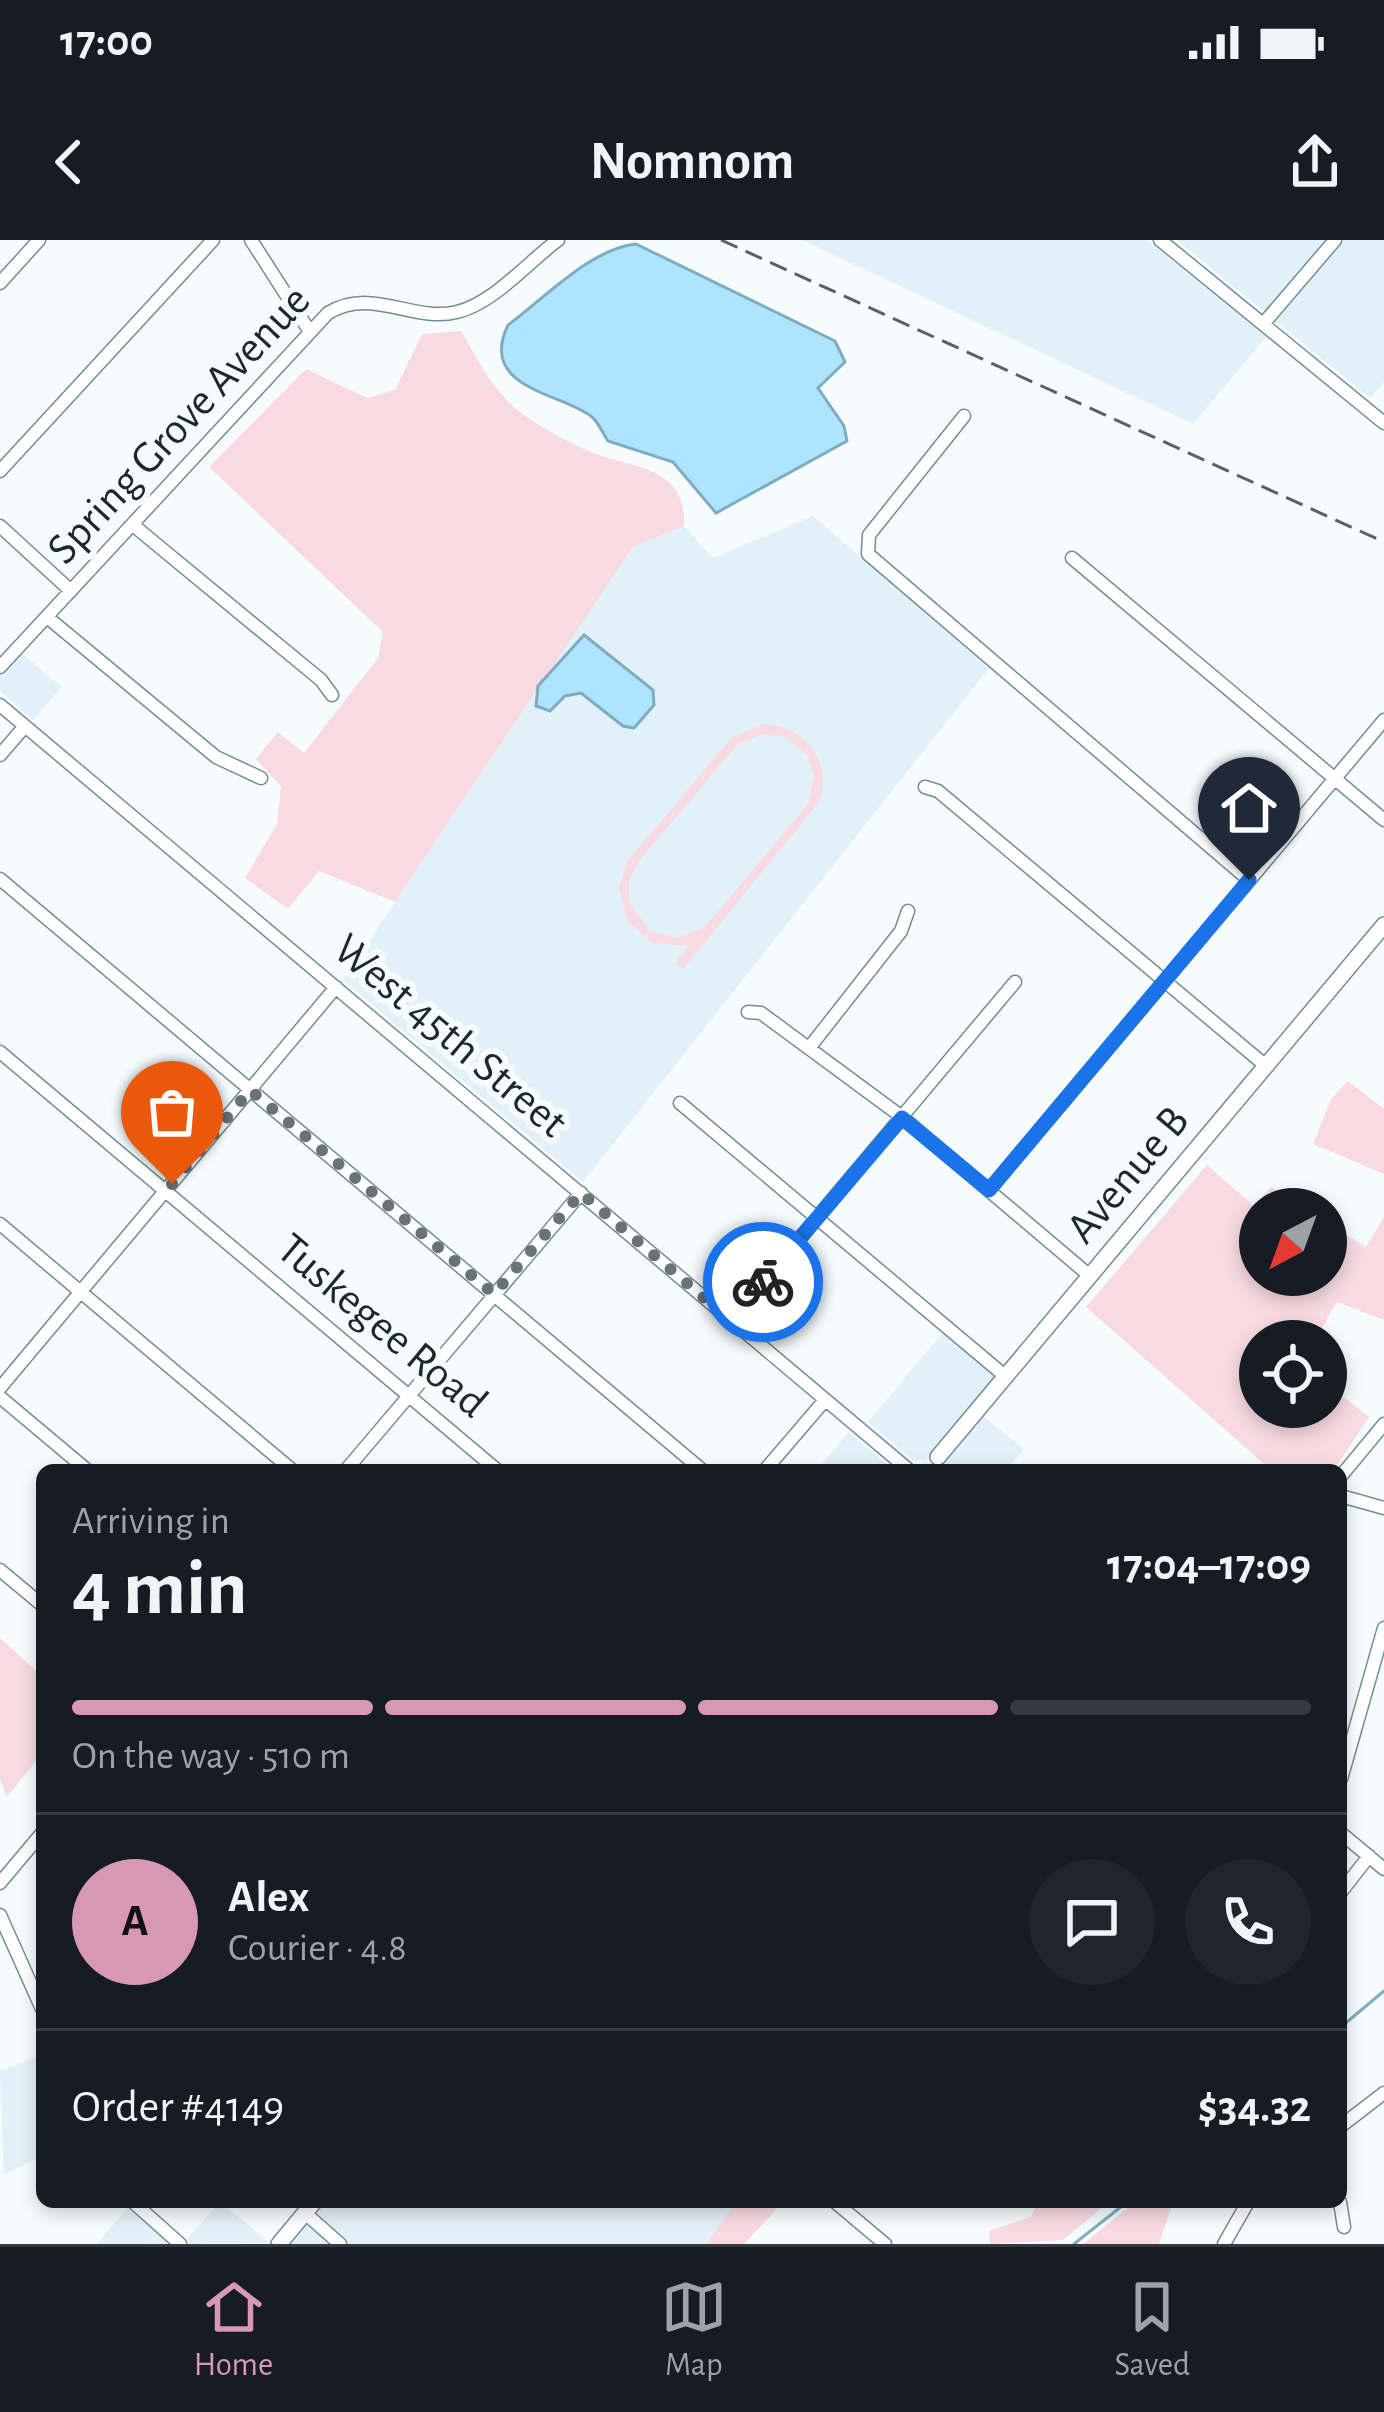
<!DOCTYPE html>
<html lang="en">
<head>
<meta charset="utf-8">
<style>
  body { margin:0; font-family:"Alegreya Sans",sans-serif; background:#20242c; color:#f1f3f6; height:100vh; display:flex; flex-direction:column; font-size:45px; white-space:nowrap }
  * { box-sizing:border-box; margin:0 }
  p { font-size:39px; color:#9ea1a6 }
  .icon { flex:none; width:66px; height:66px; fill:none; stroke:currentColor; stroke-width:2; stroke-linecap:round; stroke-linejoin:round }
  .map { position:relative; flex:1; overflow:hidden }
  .side { position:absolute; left:36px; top:1224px; width:1311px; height:744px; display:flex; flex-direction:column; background:#171b24; border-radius:18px; box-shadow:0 6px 18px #0003 }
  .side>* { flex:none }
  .needle { width:78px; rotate:221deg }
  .tools { position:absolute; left:1239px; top:948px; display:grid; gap:24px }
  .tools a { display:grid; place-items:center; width:108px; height:108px; border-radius:50%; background:#171b24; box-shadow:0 6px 18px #0003; font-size:60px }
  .pin { position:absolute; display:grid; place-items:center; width:102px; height:102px; color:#fff; margin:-123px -51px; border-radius:50% 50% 50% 0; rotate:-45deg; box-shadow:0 0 12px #0007 }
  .pin .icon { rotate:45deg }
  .courier { position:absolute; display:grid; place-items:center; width:120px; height:120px; margin:-60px; border:9px solid #1a73e8; border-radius:50%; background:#fff; color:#222; box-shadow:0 3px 15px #0007 }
  .summary em { font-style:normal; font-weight:600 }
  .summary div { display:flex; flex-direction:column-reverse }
  .summary { display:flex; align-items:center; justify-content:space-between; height:204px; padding:0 36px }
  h1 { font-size:78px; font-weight:600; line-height:90px }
  .bar { display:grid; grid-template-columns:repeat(4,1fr); gap:18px 12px; align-content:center; height:144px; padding:0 36px }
  .bar i { height:15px; border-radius:9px; background:#363941 }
  .bar .current { background:#d698b3 }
  .bar p { grid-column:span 4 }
  .line { display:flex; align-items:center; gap:30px; padding:0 36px; border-top:3px solid #363941 }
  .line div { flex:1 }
  .round { display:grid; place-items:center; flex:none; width:126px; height:126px; border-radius:63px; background:#20242c }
  .status { display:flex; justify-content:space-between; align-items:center; height:84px; padding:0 60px; background:#171b24; direction:ltr }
  .status svg { height:33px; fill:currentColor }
  header { display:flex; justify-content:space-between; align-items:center; height:156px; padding:0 36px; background:#171b24; font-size:54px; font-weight:600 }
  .tab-bar { display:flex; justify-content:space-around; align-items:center; height:168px; border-top:3px solid #363941; background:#171b24; font-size:33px; color:#9ea1a6 }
  .tab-bar a { display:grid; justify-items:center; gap:6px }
  .tab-bar .current { color:#d698b3 }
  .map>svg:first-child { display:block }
</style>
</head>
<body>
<div class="status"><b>17:00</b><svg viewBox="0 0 49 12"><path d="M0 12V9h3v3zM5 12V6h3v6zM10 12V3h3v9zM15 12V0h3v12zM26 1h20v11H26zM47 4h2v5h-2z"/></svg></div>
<header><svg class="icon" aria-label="back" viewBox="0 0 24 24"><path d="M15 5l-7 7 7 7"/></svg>Nomnom<svg class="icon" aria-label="share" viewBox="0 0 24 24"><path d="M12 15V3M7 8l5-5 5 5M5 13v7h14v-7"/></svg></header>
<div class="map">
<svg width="1384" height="2004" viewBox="0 0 1384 2004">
  <rect width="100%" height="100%" fill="#f6fcfe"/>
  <path fill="#e2f1f7" d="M802,0H1147L1266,97L1193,184Z
    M1177,0H1384V142L1370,158Z
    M813,276L989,428L583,942L343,740L632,308L684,286L713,318Z
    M21,413L62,447L33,480L0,451V435Z
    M943,1092L996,1137L925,1220H913L868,1182Z
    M983,1176L1024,1209L1006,1230H939Z
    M849,1192L894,1230H817Z
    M42,1815V1916L4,1935L0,1831Z
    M132,1962H143L185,2001L220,1962L270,2003L97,2004Z
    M325,1962H736L738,1964L706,2004H290Z"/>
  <path fill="#f8dbe2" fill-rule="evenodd" d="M461,91C480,123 496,157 528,178C548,191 573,205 594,213C636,229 687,227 684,286L632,308L395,662L319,631L288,669L245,638L277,584L281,546L256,519L278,492L304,513L378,418L383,392L209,227L306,129L367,158L395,150L422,94Z
    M763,484C806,486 832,520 820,561L683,729L675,723L689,706L653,703L627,681L619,647L627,622L731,498ZM764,494L786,497L808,516L814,536L808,564L705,687L678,698L650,691L629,662V640L639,621L737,505Z
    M1348,841L1384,869V934L1313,904L1331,859Z
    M1207,925L1254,966L1271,947L1305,969H1260V1035H1326V982L1366,1007L1384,977V1080L1337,1062L1314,1101H1260V1167H1326V1143L1369,1177L1334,1230H1271L1086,1067Z
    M0,1398L42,1436V1514L7,1557L0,1540Z
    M736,1962H783L744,2004H706Z
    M1038,1962H1109L1063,2000L990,2004L989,1991L1031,1977Z
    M1135,1962H1173L1159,2004H1083Z"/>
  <path fill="#ace5fd" stroke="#81acbf" stroke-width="3" d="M636,4L835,101L845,122L818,148L844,186L847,201L716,273L673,222L608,201C603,194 599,183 592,177C563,153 477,149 508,85C545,58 590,9 636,4Z
    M584,395L653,450L654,465L634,488L623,486L581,453L565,456L550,471L536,466L538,446Z"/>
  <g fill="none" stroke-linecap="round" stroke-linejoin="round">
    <path stroke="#81acbf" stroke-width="3" d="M1341,1787L1384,1751
      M1074,2004L1127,1962"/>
    <defs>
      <path id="minor" d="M251,0L310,92
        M1160,0L1384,183
        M0,43L39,0
        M1264,83L1335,0
        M964,176L869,295L868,314L1249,640
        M0,231L213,0
        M133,285L321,440L332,455
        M0,286L71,351
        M1072,318L1384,580
        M47,377L216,517L261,538
        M0,427L328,73C372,46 412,83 457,72C494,63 528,22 558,0
        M0,465L909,1230
        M0,515L25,486
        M925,547L938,551L1266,826
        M0,639L702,1230
        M748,772L761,773L902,877L1090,1036
        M809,808L901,691L908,671
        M0,812L497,1230
        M680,863L1005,1136
        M989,950L1384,480
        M0,984L292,1230
        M731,1080L1015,742
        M0,1148L336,747
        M0,1157L87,1230
        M346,1230L581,953
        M765,1230L825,1160
        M1341,1236L1384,1184
        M1341,1256L1384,1268
        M0,1330L42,1365
        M1341,1539L1384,1388
        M1341,1593L1384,1629
        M0,1643L42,1593
        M1341,1652L1369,1616
        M0,1675L42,1769
        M1341,1886L1384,1853
        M133,1962L180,2004
        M835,1962L885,2004
        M1340,1962L1344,1987
        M305,1973L340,2004
        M1224,2004L1248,1962"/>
      <path id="major" d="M938,1217L1384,685
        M279,2004L314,1962"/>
    </defs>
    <use href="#minor" stroke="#728d98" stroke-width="15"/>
    <use href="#major" stroke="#728d98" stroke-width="18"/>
    <use href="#minor" stroke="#fff" stroke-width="12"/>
    <use href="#major" stroke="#fff" stroke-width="15"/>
    <path stroke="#586266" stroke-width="3" stroke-dasharray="18 9" stroke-linecap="butt" d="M721,0L1384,302"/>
  </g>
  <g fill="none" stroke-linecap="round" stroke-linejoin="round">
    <path stroke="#697276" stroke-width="12" stroke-dasharray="0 21.6" d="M172,944L250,850L494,1054L581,953L730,1080L763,1042"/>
    <path stroke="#1a73e8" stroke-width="15" d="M763,1042L902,878L989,950L1249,640"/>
  </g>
  <g text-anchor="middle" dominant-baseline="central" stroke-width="12" stroke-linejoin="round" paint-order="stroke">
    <g font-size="45" fill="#1d282d" stroke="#f6fcfe">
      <text transform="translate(179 185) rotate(-47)">Spring Grove Avenue</text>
      <text transform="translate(450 796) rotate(40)">West 45th Street</text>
      <text transform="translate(1128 935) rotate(-50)">Avenue B</text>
      <text transform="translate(382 1086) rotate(40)">Tuskegee Road</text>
    </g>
  </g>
</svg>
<div class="tools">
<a><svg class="needle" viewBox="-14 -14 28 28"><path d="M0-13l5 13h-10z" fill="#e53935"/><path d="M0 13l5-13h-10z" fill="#9ea1a6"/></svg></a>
<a><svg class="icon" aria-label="locate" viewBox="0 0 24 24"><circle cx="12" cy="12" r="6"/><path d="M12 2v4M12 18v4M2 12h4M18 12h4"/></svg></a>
</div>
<div class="pin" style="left:172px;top:944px;background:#ea580c"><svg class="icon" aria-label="bag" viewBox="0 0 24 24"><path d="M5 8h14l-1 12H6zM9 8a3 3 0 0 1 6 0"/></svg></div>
<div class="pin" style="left:1249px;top:640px;background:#1f2937"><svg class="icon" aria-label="home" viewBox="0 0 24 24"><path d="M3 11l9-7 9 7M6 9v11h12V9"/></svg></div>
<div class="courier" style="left:763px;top:1042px"><svg class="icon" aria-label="bike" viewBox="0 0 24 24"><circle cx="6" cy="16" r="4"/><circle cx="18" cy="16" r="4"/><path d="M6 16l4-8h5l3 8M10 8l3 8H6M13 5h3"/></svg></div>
<section class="side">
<div class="summary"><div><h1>4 min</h1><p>Arriving in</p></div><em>17:04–17:09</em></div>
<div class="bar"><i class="current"></i><i class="current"></i><i class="current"></i><i></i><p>On the way · 510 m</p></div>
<div class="line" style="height:216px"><b class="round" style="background:#d698b3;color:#111">A</b><div><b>Alex</b><p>Courier · 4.8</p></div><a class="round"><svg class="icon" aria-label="chat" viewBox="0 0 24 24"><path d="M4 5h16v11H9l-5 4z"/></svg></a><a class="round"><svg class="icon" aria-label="phone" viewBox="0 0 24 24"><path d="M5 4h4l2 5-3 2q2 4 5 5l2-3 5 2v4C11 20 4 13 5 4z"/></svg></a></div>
<div class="line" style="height:156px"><div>Order #4149</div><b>$34.32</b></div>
</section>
</div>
<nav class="tab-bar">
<a class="current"><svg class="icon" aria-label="home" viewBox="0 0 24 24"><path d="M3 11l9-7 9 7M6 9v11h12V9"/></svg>Home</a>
<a><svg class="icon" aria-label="map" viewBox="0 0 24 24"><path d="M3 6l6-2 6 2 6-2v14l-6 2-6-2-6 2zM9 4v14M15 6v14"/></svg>Map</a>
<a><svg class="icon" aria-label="saved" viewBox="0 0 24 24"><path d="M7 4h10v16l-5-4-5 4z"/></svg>Saved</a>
</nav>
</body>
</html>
